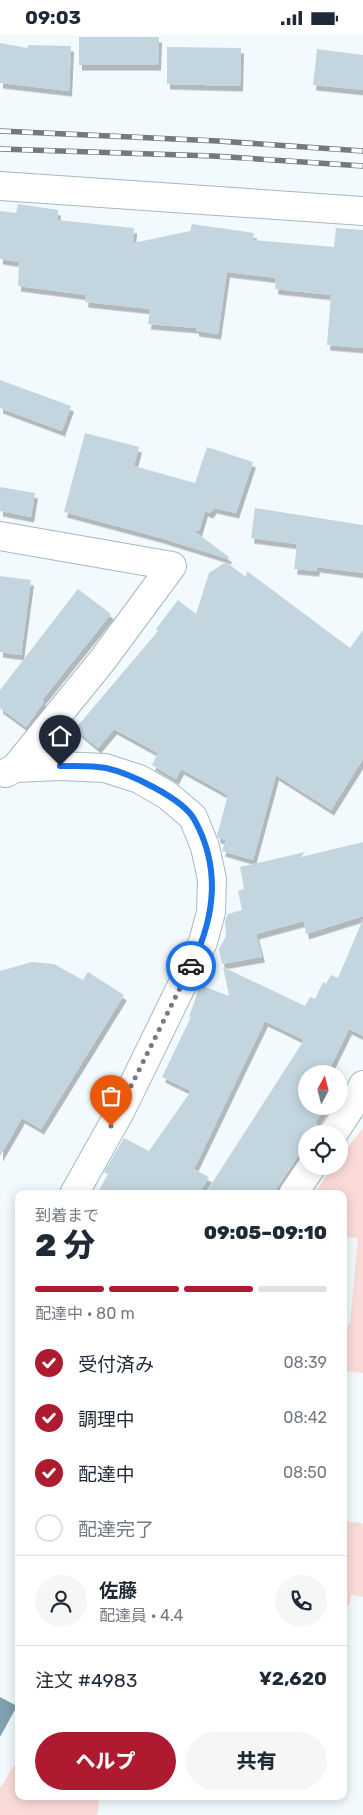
<!DOCTYPE html>
<html lang="ja">
<head>
<meta charset="utf-8">
<style>
  body { margin:0; font-family:Rubik,"Noto Sans JP",sans-serif; background:#f6f6f7; color:#1f2937; height:100vh; display:flex; flex-direction:column; font-size:19px; white-space:nowrap }
  * { box-sizing:border-box; margin:0 }
  p { font-size:16px; color:#747a83 }
  .icon { flex:none; width:28px; height:28px; fill:none; stroke:currentColor; stroke-width:2; stroke-linecap:round; stroke-linejoin:round }
  .map { position:relative; flex:1; overflow:hidden }
  .panel { position:absolute; left:15px; top:1155px; width:332px; height:610px; display:flex; flex-direction:column; background:#fff; border-radius:10px; box-shadow:0 2px 12px #0003 }
  .panel>* { flex:none }
  .needle { width:32px; rotate:7deg }
  .fabs { position:absolute; left:298px; top:1030px; display:grid; gap:10px }
  .fabs a { display:grid; place-items:center; width:50px; height:50px; border-radius:50%; background:#fff; box-shadow:0 2px 12px #0003; font-size:25px }
  .pin { position:absolute; display:grid; place-items:center; width:42px; height:42px; color:#fff; margin:-51px -21px; border-radius:50% 50% 50% 0; rotate:-45deg; box-shadow:0 0 5px #0007 }
  .pin .icon { rotate:45deg }
  .courier { position:absolute; display:grid; place-items:center; width:50px; height:50px; margin:-25px; border:4px solid #1a73e8; border-radius:50%; background:#fff; color:#222; box-shadow:0 1px 6px #0007 }
  .summary em { font-style:normal; font-weight:800 }
  .summary div { display:flex; flex-direction:column-reverse }
  .summary { display:flex; align-items:center; justify-content:space-between; height:85px; padding:0 20px }
  h1 { font-size:32px; font-weight:800; line-height:38px }
  .bar { display:grid; grid-template-columns:repeat(4,1fr); gap:8px 5px; align-content:center; height:60px; padding:0 20px }
  .bar i { height:6px; border-radius:4px; background:#e0e1e3 }
  .bar .active { background:#ae1a2f }
  .bar p { grid-column:span 4 }
  .line { display:flex; align-items:center; gap:12px; padding:0 20px; border-top:1px solid #e0e1e3 }
  .line div { flex:1 }
  .round { display:grid; place-items:center; flex:none; width:52px; height:52px; border-radius:26px; background:#f6f6f7 }
  ol { padding:0 20px; list-style:none }
  li { display:flex; align-items:center; gap:15px; height:55px }
  li p { margin-inline-start:auto }
  li .icon { padding:5px; border-radius:50%; background:#ae1a2f; color:#fff; stroke-width:4 }
  li:last-child { color:#747a83 }
  li i { width:28px; height:28px; border:2px solid #e0e1e3; border-radius:50% }
  .button { display:flex; gap:10px; margin-top:auto; padding:10px 20px }
  .button a { flex:1; height:58px; border-radius:30px; background:#ae1a2f; color:#fff; font-size:20px; font-weight:800; line-height:58px; text-align:center }
  .button a+a { background:#f6f6f7; color:#1f2937 }
  .status { display:flex; justify-content:space-between; align-items:center; height:35px; padding:0 25px; background:#fff; direction:ltr }
  .status svg { height:14px; fill:currentColor }
  .map>svg:first-child { display:block }
</style>
</head>
<body>
<div class="status"><b>09:03</b><svg viewBox="0 0 49 12"><path d="M0 12V9h3v3zM5 12V6h3v6zM10 12V3h3v9zM15 12V0h3v12zM26 1h20v11H26zM47 4h2v5h-2z"/></svg></div>
<div class="map">
<svg width="363" height="1780" viewBox="0 0 363 1780">
  <defs>
    <filter id="shadow"><feDropShadow dx="3" dy="5.5" stdDeviation="0" flood-color="#0004"/></filter>
  </defs>
  <rect width="100%" height="100%" fill="#f2fafd"/>
  <path fill="#fadbd9" d="M363,1093V1338L344,1336V1296L350,1288L358,1203L344,1202V1159H314L333,1131H339V1123Z
    M344,1486L362,1488L363,1491V1562L351,1559L350,1569L344,1573Z
    M19,1722V1761H100L97,1780H0V1753Z"/>
  <path fill="#7fa0af" d="M0,1662L17,1671L0,1702Z"/>
  <path fill="#c3d6df" filter="url(#shadow)" d="M79,2H159L158,30H79Z
    M0,8L28,13V10L71,11L69,56L0,48Z
    M167,12L241,13L240,51L167,49Z
    M317,14L363,20V55L313,50Z
    M18,169L58,175L57,185L134,193L133,208L190,196L192,189L254,198L253,205L334,212L336,193L363,195V313L327,310L331,260L275,254L276,243L227,237L218,299L196,296V293L148,289L150,274L85,267L86,260L18,251L19,227L0,224V176L16,178Z
    M0,345L71,371L62,396L0,373Z
    M85,398L139,412L134,431L195,448L207,412L253,427L236,478L214,473L210,478L205,476L199,496H194L229,522L228,524L161,503L64,477Z
    M0,452L35,458L31,482L0,476Z
    M255,473L363,490V538L317,532L316,536L294,534L297,509L251,503Z
    M226,527L246,542L247,536L350,613L363,595V724L331,775L276,740L253,825L222,816L226,805L218,803L217,800L228,760L181,734L176,744L152,730L158,718L114,694L98,713L75,694L158,596L156,594L178,565L196,579L209,538Z
    M0,541L31,545L21,620L0,617Z
    M78,554L111,579L42,665L44,667L26,692L0,673V655Z
    M363,807V881L306,899L304,886L256,899L262,922L222,929L219,914L226,901L225,885L228,879L242,875L238,856L244,854L240,832L305,817L301,822Z
    M363,884V1001L349,994L327,1039H306V1071H326L315,1088L318,1090L313,1099H306V1109L273,1159H205L304,1005L265,986L194,1134L209,1142L199,1159H97L108,1139L104,1137L124,1103L149,1116L191,1056L162,1042L191,982H189L200,950L229,961L223,932L305,971L310,962L315,964L323,947L326,949L331,940L338,943Z
    M32,927L54,929L83,945L88,937L124,960L41,1094L22,1083L0,1121V936Z"/>
  <g fill="none" stroke-linecap="round" stroke-linejoin="round">
    <defs>
      <path id="minor" d="M0,151L363,176
        M0,501L172,531L101,627L15,733L6,738
        M15,733L60,731L105,733L139,744L167,760L193,782L205,812L212,844L211,877L203,907L120,1077L74,1159
        M333,1099L358,1061L363,1050
        M293,1159L312,1131"/>
    </defs>
    <use href="#minor" stroke="#a6b9c1" stroke-width="30"/>
    <use href="#minor" stroke="#fff" stroke-width="28"/>
    <defs>
      <path id="rail" d="M0,96L218,106L363,116
        M0,114L213,121L363,131"/>
    </defs>
    <use href="#rail" stroke="#727a7d" stroke-width="5.5"/>
    <use href="#rail" stroke="#fff" stroke-width="4" stroke-dasharray="11" stroke-linecap="butt"/>
  </g>
  <g fill="none" stroke-linecap="round" stroke-linejoin="round">
    <path stroke="#747c7f" stroke-width="5" stroke-dasharray="0 9" d="M111,1091L191,931"/>
    <path stroke="#1a73e8" stroke-width="6" d="M60,731C74,731 91,730 106,733C129,738 182,763 194,784C221,832 215,883 191,931"/>
  </g>
</svg>
<div class="fabs">
<a><svg class="needle" viewBox="-14 -14 28 28"><path d="M0-13l5 13h-10z" fill="#e53935"/><path d="M0 13l5-13h-10z" fill="#747a83"/></svg></a>
<a><svg class="icon" aria-label="locate" viewBox="0 0 24 24"><circle cx="12" cy="12" r="6"/><path d="M12 2v4M12 18v4M2 12h4M18 12h4"/></svg></a>
</div>
<div class="pin" style="left:111px;top:1091px;background:#ea580c"><svg class="icon" aria-label="bag" viewBox="0 0 24 24"><path d="M5 8h14l-1 12H6zM9 8a3 3 0 0 1 6 0"/></svg></div>
<div class="pin" style="left:60px;top:731px;background:#1f2937"><svg class="icon" aria-label="home" viewBox="0 0 24 24"><path d="M3 11l9-7 9 7M6 9v11h12V9"/></svg></div>
<div class="courier" style="left:191px;top:931px"><svg class="icon" aria-label="car" viewBox="0 0 24 24"><path d="M5 17H2v-5l4-1 3-4h7l3 4 3 1v5h-3M9 17h6M6 11h13"/><circle cx="7" cy="17" r="2"/><circle cx="17" cy="17" r="2"/></svg></div>
<section class="panel">
<div class="summary"><div><h1>2 分</h1><p>到着まで</p></div><em>09:05–09:10</em></div>
<div class="bar"><i class="active"></i><i class="active"></i><i class="active"></i><i></i><p>配達中 · 80 m</p></div>
<ol>
<li><svg class="icon" aria-label="check" viewBox="0 0 24 24"><path d="M5 12l5 5 9-10"/></svg>受付済み<p>08:39</p></li>
<li><svg class="icon" aria-label="check" viewBox="0 0 24 24"><path d="M5 12l5 5 9-10"/></svg>調理中<p>08:42</p></li>
<li><svg class="icon" aria-label="check" viewBox="0 0 24 24"><path d="M5 12l5 5 9-10"/></svg>配達中<p>08:50</p></li>
<li><i></i>配達完了</li>
</ol>
<div class="line" style="height:90px"><a class="round"><svg class="icon" aria-label="person" viewBox="0 0 24 24"><circle cx="12" cy="8" r="4"/><path d="M4 21q1-7 8-7t8 7"/></svg></a><div><b>佐藤</b><p>配達員 · 4.4</p></div><a class="round"><svg class="icon" aria-label="phone" viewBox="0 0 24 24"><path d="M5 4h4l2 5-3 2q2 4 5 5l2-3 5 2v4C11 20 4 13 5 4z"/></svg></a></div>
<div class="line" style="height:65px"><div>注文 #4983</div><b>¥2,620</b></div>
<div class="button"><a>ヘルプ</a><a>共有</a></div>
</section>
</div>
</body>
</html>
